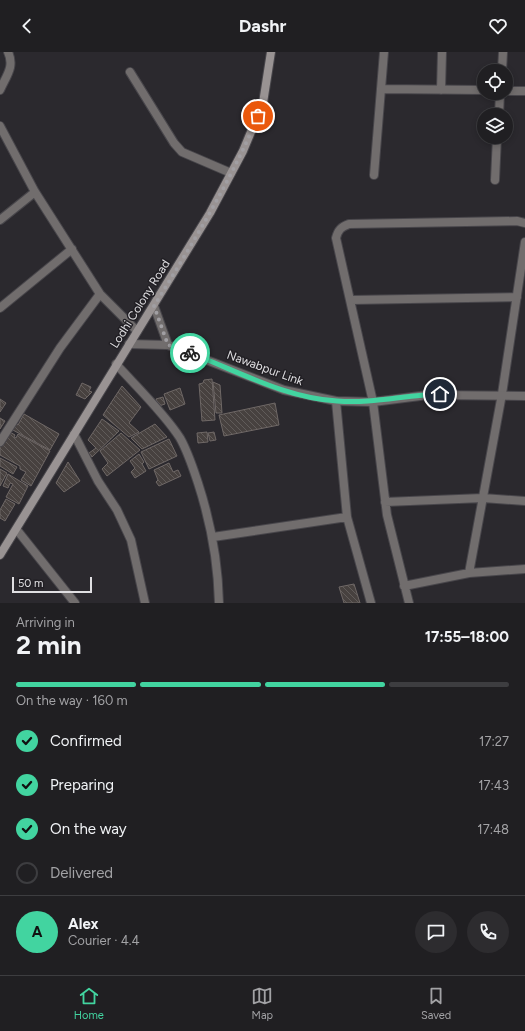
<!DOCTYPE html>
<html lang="en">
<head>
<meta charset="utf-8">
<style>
  body { margin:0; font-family:Figtree,sans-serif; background:#2d2c2f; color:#f1f3f6; height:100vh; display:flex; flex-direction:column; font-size:15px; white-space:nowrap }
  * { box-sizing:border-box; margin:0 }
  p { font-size:13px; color:#a2a2a5 }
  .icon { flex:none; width:22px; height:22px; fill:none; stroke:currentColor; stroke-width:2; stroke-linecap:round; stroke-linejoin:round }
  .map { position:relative; height:551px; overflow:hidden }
  .details { display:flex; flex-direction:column; background:#201f22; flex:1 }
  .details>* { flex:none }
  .tools { position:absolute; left:477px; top:12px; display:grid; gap:8px }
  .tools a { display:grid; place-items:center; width:36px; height:36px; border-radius:50%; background:#201f22; box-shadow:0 2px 6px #0003,0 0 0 1px #3d3d40; font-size:20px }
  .scale { position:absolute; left:12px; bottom:10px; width:80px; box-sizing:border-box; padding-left:4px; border:2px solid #e0dfe2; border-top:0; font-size:11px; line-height:14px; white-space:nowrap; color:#e0dfe2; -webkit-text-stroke:3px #211f24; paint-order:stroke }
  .pin { position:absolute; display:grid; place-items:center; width:34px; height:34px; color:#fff; margin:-17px; border:2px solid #fff; border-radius:50%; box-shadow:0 1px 4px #0007 }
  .courier { position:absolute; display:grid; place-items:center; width:40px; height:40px; margin:-20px; border:3px solid #42d4a0; border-radius:50%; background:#fff; color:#222; box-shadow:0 1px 5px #0007 }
  .overview em { font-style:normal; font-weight:700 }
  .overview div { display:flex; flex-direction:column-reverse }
  .overview { display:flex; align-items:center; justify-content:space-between; height:68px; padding:0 16px }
  h1 { font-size:26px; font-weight:700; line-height:30px }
  .bar { display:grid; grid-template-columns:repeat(4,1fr); gap:6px 4px; align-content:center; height:48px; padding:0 16px }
  .bar i { height:5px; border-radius:3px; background:#3d3d40 }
  .bar .active { background:#42d4a0 }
  .bar p { grid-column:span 4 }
  .line { display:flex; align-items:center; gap:10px; padding:0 16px; border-top:1px solid #3d3d40 }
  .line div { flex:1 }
  .round { display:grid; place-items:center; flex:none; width:42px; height:42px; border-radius:21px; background:#2d2c2f }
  ol { padding:0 16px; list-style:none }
  li { display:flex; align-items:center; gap:12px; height:44px }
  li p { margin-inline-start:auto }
  li .icon { padding:4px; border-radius:50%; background:#42d4a0; color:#111; stroke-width:4 }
  li:last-child { color:#a2a2a5 }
  li i { width:22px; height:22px; border:2px solid #3d3d40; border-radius:50% }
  header { display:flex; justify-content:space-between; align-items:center; height:52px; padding:0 16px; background:#201f22; font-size:18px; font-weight:700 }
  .tab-bar { display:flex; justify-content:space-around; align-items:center; height:56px; border-top:1px solid #3d3d40; background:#201f22; font-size:11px; color:#a2a2a5 }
  .tab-bar a { display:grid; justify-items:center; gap:2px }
  .tab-bar .active { color:#42d4a0 }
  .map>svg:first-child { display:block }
</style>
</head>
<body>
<header><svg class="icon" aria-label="back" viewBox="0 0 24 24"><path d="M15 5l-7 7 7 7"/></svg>Dashr<svg class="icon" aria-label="heart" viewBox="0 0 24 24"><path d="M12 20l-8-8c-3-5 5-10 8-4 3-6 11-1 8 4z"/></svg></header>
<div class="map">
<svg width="525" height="551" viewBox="0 0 525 551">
  <defs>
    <pattern id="building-back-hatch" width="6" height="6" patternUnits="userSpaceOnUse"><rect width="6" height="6" fill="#47413f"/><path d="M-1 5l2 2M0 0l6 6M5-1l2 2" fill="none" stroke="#615c5a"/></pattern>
  </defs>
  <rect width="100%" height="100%" fill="#2b292e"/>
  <path fill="url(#building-back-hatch)" stroke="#6f6866" d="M212,327L215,368L202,369L199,332L203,331L204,328Z
    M213,330L220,333L222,361H216Z
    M82,331L91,335L89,339L92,340L85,347L76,343Z
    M122,334L141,355L129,371L139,380L129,385L103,363Z
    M180,336L185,352L170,358L164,342Z
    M163,345L165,352L159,354L156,347Z
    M0,347L6,351L0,360Z
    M275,351L279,373L224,384L219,363Z
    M24,362L59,382L50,398L11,377L15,371L18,373Z
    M0,366L5,369L0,377Z
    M102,367L119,379L92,405L89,401L96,396L88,388Z
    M155,372L167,385L142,397L131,386Z
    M8,379L15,383L14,385L16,386L18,382L50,399L31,434L21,428L26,420L20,417V414L0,403V394Z
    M207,380L208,390L198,391L197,381Z
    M214,380L216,388L210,389L208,381Z
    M121,381L140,398L107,424L102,417L108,411L100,399Z
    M169,387L177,404L149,417L141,400Z
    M139,402L144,410L142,412L146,419L135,426L131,420L135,416L130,409Z
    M0,406L17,415L13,422L0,414Z
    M68,410L80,429L64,440L56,431Z
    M169,411L173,420L178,418L181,424L159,434L156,430L158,428L154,418Z
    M0,417L7,421L0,434Z
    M8,422L28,434L19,452L6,445L13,432L10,431L8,436L3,434Z
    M6,447L15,452L5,469L0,466V458Z
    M354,532L360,551H344L339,535Z"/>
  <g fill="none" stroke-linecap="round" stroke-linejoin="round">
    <defs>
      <path id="minor" d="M502,19L503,0
        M130,20L174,91L182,100L231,121
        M381,37L484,38
        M0,38C6,24 15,15 8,0
        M441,38L442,0
        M506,39H525
        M499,63L500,41
        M0,74L35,140L100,242L137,279
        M374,123L384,0
        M495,128L497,85
        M0,168L35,140
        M351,248L517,245
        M0,256L72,197
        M116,312C136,334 165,362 180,386C188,400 193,416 198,431C211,471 218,509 219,551
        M336,349L347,465L371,551
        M74,382L98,429L117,458L131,488L145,551
        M0,390L60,296L100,242
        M385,450L483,446L525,449
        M17,478L75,551
        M213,485L347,465
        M469,521L502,342L525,190
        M404,534L469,521L525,517
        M409,551L387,463L373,350L336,186C338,178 341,175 349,172L517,169L525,171"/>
      <path id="tertiary" d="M154,254L168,293
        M129,292L168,293L284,338L336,349L373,350L428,343L525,344"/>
      <path id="secondary" d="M0,503L210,161L243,99L263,51L271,0"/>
    </defs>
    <use href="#minor" stroke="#48464b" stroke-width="10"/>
    <use href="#tertiary" stroke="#48464b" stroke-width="10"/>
    <use href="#secondary" stroke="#48464b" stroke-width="10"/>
    <use href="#minor" stroke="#716d6d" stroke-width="8"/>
    <use href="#tertiary" stroke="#716d6d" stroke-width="8"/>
    <use href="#secondary" stroke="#999393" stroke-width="8"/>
  </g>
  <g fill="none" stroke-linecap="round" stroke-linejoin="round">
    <path stroke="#a19fa3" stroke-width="4" stroke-dasharray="0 7.2" d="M190,301L168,293L154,254C192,192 230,131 258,64"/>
    <path stroke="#42d4a0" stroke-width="5" d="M190,301C238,319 285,346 337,349C372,352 405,343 440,342"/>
  </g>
  <g text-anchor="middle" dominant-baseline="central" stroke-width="3" stroke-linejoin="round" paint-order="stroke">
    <g font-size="12" fill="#e0dfe2" stroke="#211f24">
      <text transform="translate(140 252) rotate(-58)">Lodhi Colony Road</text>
      <text transform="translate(265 316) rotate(20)">Nawabpur Link</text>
    </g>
  </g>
</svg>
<div class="tools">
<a><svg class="icon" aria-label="locate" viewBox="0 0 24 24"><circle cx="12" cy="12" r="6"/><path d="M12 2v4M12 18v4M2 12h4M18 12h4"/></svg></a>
<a><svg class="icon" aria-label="layers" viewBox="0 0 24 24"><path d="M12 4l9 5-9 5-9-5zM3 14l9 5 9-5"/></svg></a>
</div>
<div class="scale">50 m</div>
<div class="pin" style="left:258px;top:64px;background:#ea580c"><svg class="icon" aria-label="bag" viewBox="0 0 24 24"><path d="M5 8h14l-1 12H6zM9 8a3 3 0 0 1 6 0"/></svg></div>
<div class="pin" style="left:440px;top:342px;background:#1f2937"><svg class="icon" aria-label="home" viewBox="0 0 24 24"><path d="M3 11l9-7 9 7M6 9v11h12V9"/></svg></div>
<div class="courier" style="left:190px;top:301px"><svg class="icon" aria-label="bike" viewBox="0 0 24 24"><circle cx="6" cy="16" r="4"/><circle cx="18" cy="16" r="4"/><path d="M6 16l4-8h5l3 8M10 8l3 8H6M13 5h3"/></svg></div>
</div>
<section class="details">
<div class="overview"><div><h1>2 min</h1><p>Arriving in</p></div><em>17:55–18:00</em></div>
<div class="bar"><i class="active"></i><i class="active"></i><i class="active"></i><i></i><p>On the way · 160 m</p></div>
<ol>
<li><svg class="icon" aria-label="check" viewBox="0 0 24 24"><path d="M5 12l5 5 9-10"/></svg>Confirmed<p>17:27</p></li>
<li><svg class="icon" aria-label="check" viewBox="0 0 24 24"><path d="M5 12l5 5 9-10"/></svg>Preparing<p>17:43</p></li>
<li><svg class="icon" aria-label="check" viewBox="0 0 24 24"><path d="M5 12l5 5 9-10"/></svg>On the way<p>17:48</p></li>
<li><i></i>Delivered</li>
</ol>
<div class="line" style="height:72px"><b class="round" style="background:#42d4a0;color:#111">A</b><div><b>Alex</b><p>Courier · 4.4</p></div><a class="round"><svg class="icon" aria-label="chat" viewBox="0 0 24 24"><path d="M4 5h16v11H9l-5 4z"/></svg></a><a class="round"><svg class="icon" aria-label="phone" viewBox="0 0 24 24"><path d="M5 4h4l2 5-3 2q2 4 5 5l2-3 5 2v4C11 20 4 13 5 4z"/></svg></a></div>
</section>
<nav class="tab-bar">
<a class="active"><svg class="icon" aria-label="home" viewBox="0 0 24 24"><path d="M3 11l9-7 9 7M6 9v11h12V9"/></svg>Home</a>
<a><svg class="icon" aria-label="map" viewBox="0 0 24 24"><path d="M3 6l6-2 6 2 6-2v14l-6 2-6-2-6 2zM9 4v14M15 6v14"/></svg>Map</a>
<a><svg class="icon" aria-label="saved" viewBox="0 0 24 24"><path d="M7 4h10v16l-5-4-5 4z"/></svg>Saved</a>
</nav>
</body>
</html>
